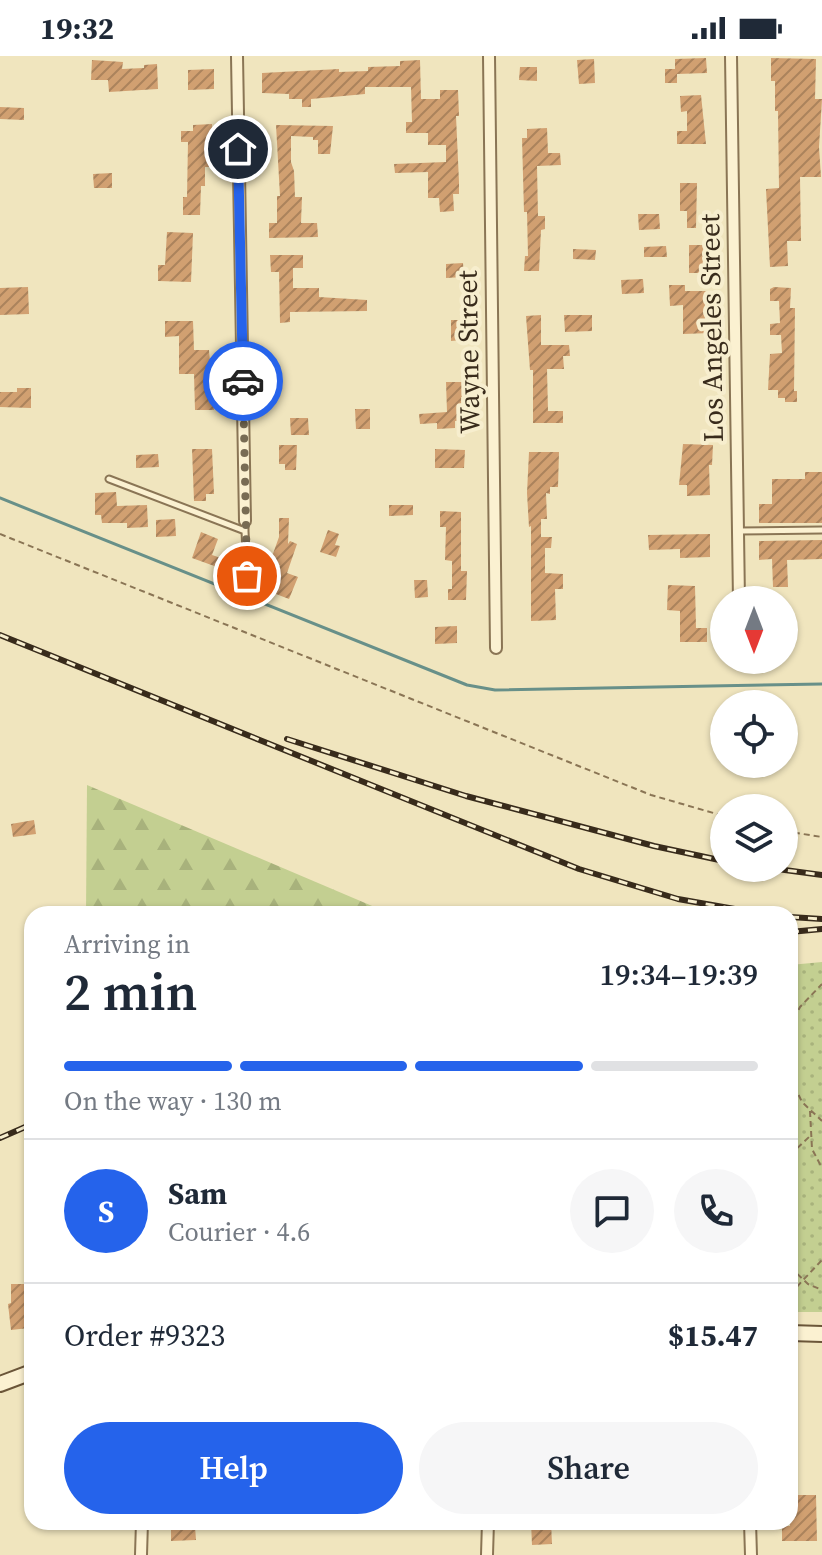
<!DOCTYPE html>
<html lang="en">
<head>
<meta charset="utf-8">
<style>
  body { margin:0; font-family:"Source Serif 4",serif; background:#f6f6f7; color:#1f2937; height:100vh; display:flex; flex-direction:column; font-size:30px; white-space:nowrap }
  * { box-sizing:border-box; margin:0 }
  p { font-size:26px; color:#747a83 }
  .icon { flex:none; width:44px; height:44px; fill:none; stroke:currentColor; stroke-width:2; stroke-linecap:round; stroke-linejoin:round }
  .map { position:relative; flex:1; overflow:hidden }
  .sheet { position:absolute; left:24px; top:850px; width:774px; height:624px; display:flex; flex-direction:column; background:#fff; border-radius:24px; box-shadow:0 2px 6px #0004 }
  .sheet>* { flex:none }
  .needle { width:52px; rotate:180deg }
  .controls { position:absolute; left:710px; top:530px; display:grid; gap:16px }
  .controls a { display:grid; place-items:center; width:88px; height:88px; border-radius:50%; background:#fff; box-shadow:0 2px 6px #0004; font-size:40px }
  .pin { position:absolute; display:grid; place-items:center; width:68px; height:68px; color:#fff; margin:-34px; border:4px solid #fff; border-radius:50%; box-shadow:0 2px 8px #0007 }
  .courier { position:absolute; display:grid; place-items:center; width:80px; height:80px; margin:-40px; border:6px solid #2563eb; border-radius:50%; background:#fff; color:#222; box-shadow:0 2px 10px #0007 }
  .headline em { font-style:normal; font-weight:600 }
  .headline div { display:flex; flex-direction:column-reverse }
  .headline { display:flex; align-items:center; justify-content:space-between; height:136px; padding:0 40px }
  h1 { font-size:52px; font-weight:600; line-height:60px }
  .bar { display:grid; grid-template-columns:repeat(4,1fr); gap:12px 8px; align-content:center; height:96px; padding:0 40px }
  .bar i { height:10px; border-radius:6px; background:#e0e1e3 }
  .bar .selected { background:#2563eb }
  .bar p { grid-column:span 4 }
  .line { display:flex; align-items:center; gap:20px; padding:0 40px; border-top:2px solid #e0e1e3 }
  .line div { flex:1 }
  .round { display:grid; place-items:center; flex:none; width:84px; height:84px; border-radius:42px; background:#f6f6f7 }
  .button { display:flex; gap:16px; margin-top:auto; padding:16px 40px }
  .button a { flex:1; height:92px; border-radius:48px; background:#2563eb; color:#fff; font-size:32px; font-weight:600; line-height:92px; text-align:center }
  .button a+a { background:#f6f6f7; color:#1f2937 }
  .status { display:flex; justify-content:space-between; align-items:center; height:56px; padding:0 40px; background:#fff; direction:ltr }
  .status svg { height:22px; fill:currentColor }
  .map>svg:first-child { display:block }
</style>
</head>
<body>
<div class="status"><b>19:32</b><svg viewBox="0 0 49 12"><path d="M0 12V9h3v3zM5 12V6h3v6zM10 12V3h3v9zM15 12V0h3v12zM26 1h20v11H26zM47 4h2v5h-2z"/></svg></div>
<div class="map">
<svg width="822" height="1499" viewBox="0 0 822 1499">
  <defs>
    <pattern id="forest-firs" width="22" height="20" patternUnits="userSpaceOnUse" patternTransform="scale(2)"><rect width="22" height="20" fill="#c3cf91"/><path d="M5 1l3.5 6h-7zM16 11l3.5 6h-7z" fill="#a8b27c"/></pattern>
    <pattern id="park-dots" width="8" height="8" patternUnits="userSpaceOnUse" patternTransform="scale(2)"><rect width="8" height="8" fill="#c3cf91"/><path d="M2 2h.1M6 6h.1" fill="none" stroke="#a8b27c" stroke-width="1.8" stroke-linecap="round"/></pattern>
    <pattern id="building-hatch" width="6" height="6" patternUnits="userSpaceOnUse" patternTransform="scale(2)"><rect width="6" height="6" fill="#d1a071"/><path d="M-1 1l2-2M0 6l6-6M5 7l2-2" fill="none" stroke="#ab835c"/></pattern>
  </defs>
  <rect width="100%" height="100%" fill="#f0e5be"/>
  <path fill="url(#forest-firs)" d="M87,729L391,858H86Z"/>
  <path fill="url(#park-dots)" d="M822,906V1256H790V909Z"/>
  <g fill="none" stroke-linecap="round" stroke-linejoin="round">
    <path stroke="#689089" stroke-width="3" d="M0,442L467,629L495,634L822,628"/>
  </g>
  <path fill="url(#building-hatch)" d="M706,2L707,17L677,18V27H665V13H675V3Z
    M771,2L816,3L815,43H822L819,91L821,121H800L801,185H787L788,210L770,211L766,133L779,132L778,55H775V25H771Z
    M594,3L595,27L579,28L577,4Z
    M92,4L123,6L122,13L144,12V9L157,8L158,33L109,36L108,24H91Z
    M420,4L421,43H440V34H458L459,60H456L459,126V138H453L454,155L440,156L439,142H428V116L395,117L394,108L446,106V89H428V77H406V66H412L411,31H365V38L311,43V51H302V43H289V38L262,37V17L339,13V16L368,15V11L400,10V5Z
    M520,11H537V25L519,24Z
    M214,13V33L188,34V14Z
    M701,39L706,88H677V75H687V55L681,56L680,40Z
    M0,51L24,52V64L0,63Z
    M212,68L211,111H205V130H201L200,159H183V141H187L188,86H181V75H193V69Z
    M276,69L333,70L330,98H318V84H313V81L291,80V106L294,115L295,141H302L301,167H317L318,181L269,182V167H277V140H280Z
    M547,72L548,97H560L561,109L537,110L538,160H545V173L541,174L539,215H524L525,200H528L527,156H524L522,82H527V73Z
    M112,117V132H94L93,118Z
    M680,127H697L696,172H687V155H680Z
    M638,158H659L660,173L639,174Z
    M167,176L193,177L191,226L158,225V209H165Z
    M689,189H705V217H689Z
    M666,190L667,201H644V191Z
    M573,193L596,194L595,204L573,203Z
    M270,199H303V212H293V232H319V241L367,244V255L290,256V266L280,267L279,216H271Z
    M463,207L464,221L446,222V208Z
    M643,223L644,237L622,238L621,224Z
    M669,229H685V235H711V249H705V267H711V277L683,278V249L670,250Z
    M28,231L29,258L0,259V232Z
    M774,231L791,232L790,252H795L794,335H797V346H785V342H778V334H768L770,298L782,297L781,279H770V268L780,267L779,245H770V233Z
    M541,259V289H569L570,300H563L564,313H547L548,355H563V367H533V314H530L526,260Z
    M564,259H592V275L565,276Z
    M451,264H462L463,284L451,285Z
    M165,265H193L194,294H209L214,354H195L194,318H179V280L165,281Z
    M446,326H468L469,341H461L462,365H455V372L437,373V367L420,368L419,358L447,356Z
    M17,332H31V352L0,351V336H17Z
    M355,353H370V373H356Z
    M290,362H308L309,379H291Z
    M683,388L713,389L712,409H709L710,439L687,440V429H679Z
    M279,389H297L296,414H285V408H279Z
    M192,393H212L214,438H206V445H194Z
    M435,393L465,394L464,412H435Z
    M529,396H559L558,431H550V438L546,437L547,463H541V481H552L551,492H545V517L563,518V533H555L556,564L531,565V470L529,471L527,437Z
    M158,398L159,411L136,412V399Z
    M805,416H822V467H759V448H772V423H805Z
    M116,436L117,450L147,449L148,471L127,472V467H102L101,459H95V437Z
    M389,449H413V459L389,460Z
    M440,455L461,456V515H467L466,544H448V533H452V505L445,504L446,471H440Z
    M279,462H289L288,488L290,485L297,488L287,517L298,521L289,543L276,538L278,531L272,529L280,509L270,506L279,481Z
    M175,463L176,480L156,481V464Z
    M328,474L339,478L335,489L340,490L336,501L320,496Z
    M201,476L218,483L212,499L221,502L217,511L192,502Z
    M710,478V501L680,502V493L649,494L648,479Z
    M822,484V503L787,504L788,531H773L772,503L759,504V485Z
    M414,524H427L428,541L415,542Z
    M668,529L695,530L696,572H707V586H680V555L667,554Z
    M457,570V587L435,588V571Z
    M34,764L36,778L13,781L11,768Z
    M11,1228H24V1246L26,1245L29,1272L11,1274L8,1248L11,1247Z
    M790,1439H816L817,1485H782V1470H790Z
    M531,1466H551L552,1488L532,1489Z
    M171,1470H195L196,1484L171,1485Z"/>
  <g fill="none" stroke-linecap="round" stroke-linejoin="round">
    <defs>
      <path id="lane" d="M109,423L245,475V466
        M245,475L247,520
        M739,475L822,474"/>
      <path id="street" d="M237,0L245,465
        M489,0L496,592
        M731,0L739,544
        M750,1466L751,1499
        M141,1499L142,1466
        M487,1499L488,1466"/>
      <path id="secondary" d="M790,1277L822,1278
        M0,1328L32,1316"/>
    </defs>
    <use href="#lane" stroke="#8a7555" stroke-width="9"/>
    <use href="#street" stroke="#8a7555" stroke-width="14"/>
    <use href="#secondary" stroke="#6b5639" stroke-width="18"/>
    <path stroke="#8a7555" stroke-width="2" stroke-dasharray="6 4" stroke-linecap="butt" d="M0,478L651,739L724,760
      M784,775L822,781
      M790,972L800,951L822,928
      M790,1021L802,1046L822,1065
      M810,1055L812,1093L822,1112
      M790,1099L809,1081
      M790,1211L808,1228L822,1234
      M790,1238L822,1204"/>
    <use href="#lane" stroke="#fbf1d1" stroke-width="5"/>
    <use href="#street" stroke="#fbf1d1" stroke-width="10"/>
    <use href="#secondary" stroke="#fbf1d1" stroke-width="14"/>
    <defs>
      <path id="rail" d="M0,579L579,813L678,843L763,858
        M287,683L466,740L654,790L724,805
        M770,812L822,819
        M790,861L822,863
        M790,876L822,873
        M0,1082L32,1068"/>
    </defs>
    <use href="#rail" stroke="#382b1b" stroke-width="6"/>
    <use href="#rail" stroke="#f7eece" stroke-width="3" stroke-dasharray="9" stroke-linecap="butt"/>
  </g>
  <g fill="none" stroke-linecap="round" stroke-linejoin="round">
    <path stroke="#786c54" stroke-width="8" stroke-dasharray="0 14.4" d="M243,325L247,520"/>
    <path stroke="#2563eb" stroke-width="10" d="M238,93L243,325"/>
  </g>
  <g text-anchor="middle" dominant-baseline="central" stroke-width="8" stroke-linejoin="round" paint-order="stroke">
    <g font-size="28" fill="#382b1b" stroke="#f7eece">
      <text transform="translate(711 272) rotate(-91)">Los Angeles Street</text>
      <text transform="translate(468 296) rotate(-91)">Wayne Street</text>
    </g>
  </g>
</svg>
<div class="controls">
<a><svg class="needle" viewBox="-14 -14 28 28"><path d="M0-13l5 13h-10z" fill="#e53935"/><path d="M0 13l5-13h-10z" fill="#747a83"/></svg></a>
<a><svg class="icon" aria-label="locate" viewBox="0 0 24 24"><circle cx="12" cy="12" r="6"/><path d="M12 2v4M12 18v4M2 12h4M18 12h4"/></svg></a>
<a><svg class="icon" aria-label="layers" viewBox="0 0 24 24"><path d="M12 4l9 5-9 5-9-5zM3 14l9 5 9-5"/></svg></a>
</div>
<div class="pin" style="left:247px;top:520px;background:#ea580c"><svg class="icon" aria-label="bag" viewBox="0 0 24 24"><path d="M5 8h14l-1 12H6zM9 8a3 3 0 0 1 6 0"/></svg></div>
<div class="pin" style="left:238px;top:93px;background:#1f2937"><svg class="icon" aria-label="home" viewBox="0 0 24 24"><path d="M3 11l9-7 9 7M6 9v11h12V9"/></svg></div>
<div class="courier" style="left:243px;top:325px"><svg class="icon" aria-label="car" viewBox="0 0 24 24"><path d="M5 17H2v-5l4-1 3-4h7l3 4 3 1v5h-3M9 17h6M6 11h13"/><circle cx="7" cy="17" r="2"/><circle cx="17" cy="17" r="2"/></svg></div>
<section class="sheet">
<div class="headline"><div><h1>2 min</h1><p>Arriving in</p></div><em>19:34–19:39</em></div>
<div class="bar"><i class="selected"></i><i class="selected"></i><i class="selected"></i><i></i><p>On the way · 130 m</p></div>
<div class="line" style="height:144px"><b class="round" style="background:#2563eb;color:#fff">S</b><div><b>Sam</b><p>Courier · 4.6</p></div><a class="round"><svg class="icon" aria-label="chat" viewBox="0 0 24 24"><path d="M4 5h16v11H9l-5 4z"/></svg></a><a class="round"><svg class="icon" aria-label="phone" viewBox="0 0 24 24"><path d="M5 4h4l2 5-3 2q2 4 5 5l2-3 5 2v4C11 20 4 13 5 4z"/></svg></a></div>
<div class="line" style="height:104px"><div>Order #9323</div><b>$15.47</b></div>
<div class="button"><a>Help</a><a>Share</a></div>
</section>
</div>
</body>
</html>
